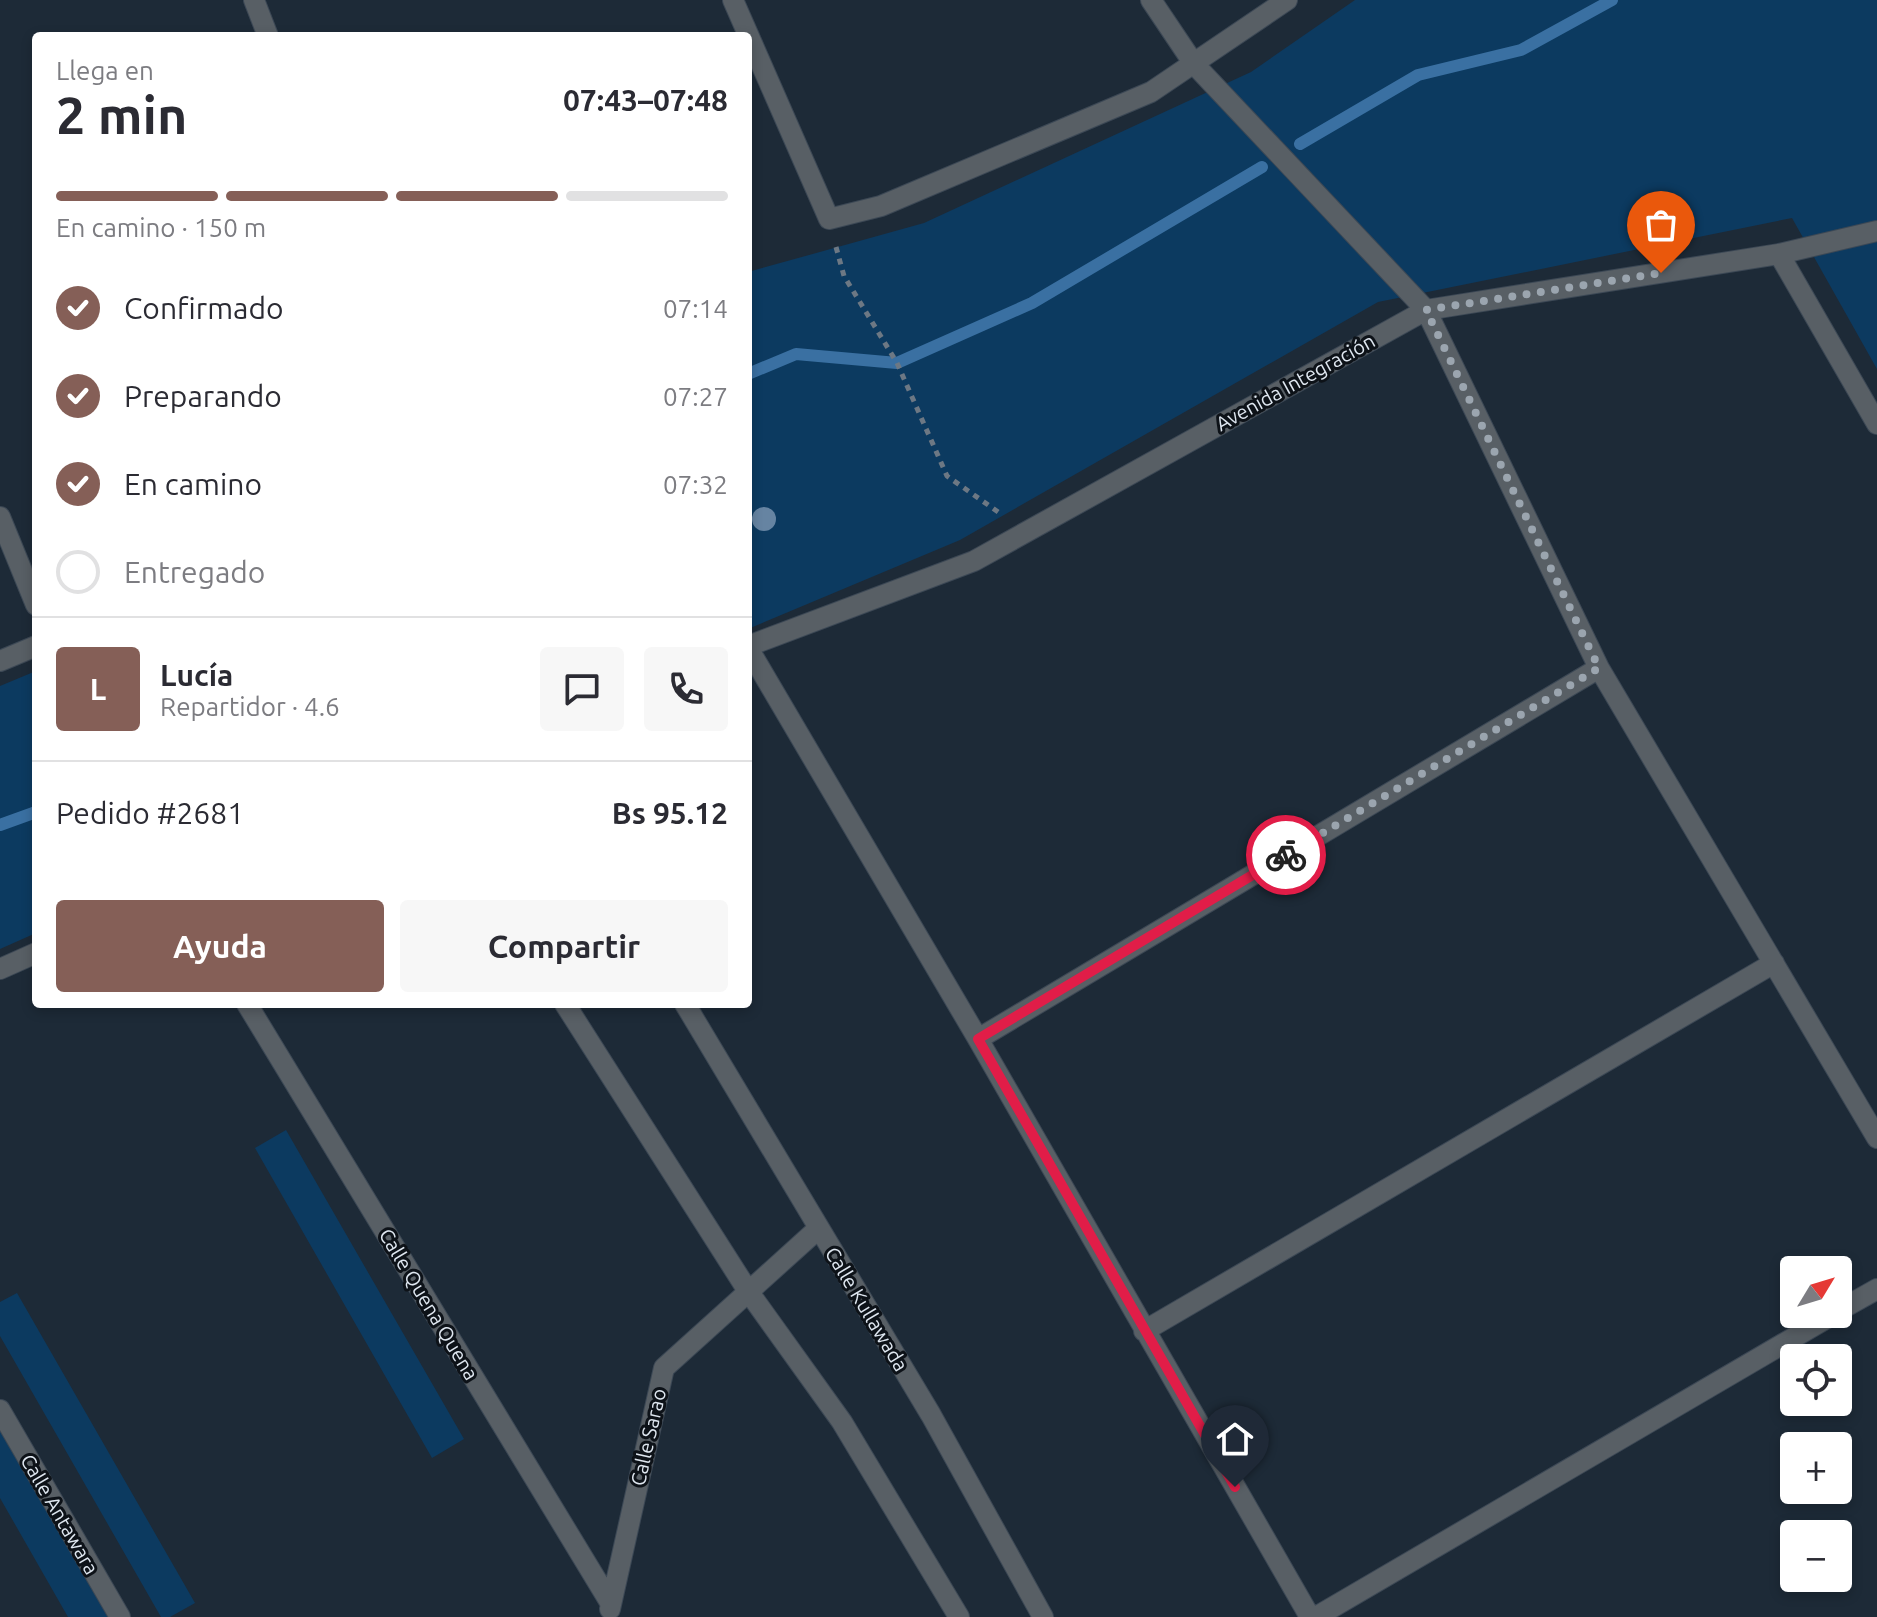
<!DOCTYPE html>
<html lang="es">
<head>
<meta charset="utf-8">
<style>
  body { margin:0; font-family:Ubuntu,sans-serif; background:#f7f7f7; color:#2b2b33; height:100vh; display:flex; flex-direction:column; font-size:30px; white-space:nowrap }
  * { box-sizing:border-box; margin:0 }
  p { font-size:26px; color:#7c7c81 }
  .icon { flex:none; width:44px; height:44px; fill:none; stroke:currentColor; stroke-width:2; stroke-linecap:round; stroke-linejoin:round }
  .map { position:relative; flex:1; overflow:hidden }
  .side { position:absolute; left:32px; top:32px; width:720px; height:976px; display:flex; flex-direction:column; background:#fff; border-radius:8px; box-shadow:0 4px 12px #0003 }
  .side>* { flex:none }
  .needle { width:52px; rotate:52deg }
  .fabs { position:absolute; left:1780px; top:1256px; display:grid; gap:16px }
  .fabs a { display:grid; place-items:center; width:72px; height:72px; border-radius:8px; background:#fff; box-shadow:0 4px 12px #0003; font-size:40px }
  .pin { position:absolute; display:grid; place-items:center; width:68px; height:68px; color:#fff; margin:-82px -34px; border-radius:50% 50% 50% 0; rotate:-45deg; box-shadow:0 0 8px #0007 }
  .pin .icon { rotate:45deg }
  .courier { position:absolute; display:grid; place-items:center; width:80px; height:80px; margin:-40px; border:6px solid #e11d48; border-radius:50%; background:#fff; color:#222; box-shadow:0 2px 10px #0007 }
  .headline em { font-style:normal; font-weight:600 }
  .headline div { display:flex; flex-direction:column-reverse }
  .headline { display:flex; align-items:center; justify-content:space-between; height:136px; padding:0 24px }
  h1 { font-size:52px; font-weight:600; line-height:60px }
  .bar { display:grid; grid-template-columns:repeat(4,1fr); gap:12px 8px; align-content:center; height:96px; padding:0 24px }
  .bar i { height:10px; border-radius:6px; background:#e1e1e2 }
  .bar .on { background:#855f57 }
  .bar p { grid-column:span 4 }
  .line { display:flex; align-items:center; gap:20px; padding:0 24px; border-top:2px solid #e1e1e2 }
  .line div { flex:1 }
  .round { display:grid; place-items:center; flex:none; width:84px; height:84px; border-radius:8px; background:#f7f7f7 }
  ol { padding:0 24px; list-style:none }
  li { display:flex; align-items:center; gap:24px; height:88px }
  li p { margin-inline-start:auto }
  li .icon { padding:8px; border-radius:50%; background:#855f57; color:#fff; stroke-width:4 }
  li:last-child { color:#7c7c81 }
  li i { width:44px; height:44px; border:4px solid #e1e1e2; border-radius:50% }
  .action { display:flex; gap:16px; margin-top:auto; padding:16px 24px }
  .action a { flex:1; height:92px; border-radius:8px; background:#855f57; color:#fff; font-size:32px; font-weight:600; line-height:92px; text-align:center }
  .action a+a { background:#f7f7f7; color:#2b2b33 }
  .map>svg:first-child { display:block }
</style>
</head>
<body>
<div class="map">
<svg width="1877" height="1617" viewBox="0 0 1877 1617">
  <rect width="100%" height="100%" fill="#1d2a37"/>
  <path fill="#0c3a60" d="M1355,0H1877V369L1792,218L1378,302L960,540L748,629V272L924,223L1251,72Z
    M36,671V933L0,949V686Z
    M286,1130L464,1439L432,1458L255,1148Z
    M17,1293L195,1603L170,1617H161L0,1336V1302Z
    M0,1425L110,1617H68L0,1498Z"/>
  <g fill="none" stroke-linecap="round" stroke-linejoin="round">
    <path stroke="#3a70a2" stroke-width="12" d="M1300,144L1418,75L1521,50L1612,0
      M748,374L796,354L897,363L1032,303L1262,167
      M0,825L36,812"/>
    <defs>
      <path id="minor" d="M254,0L268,36
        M733,0L829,219L881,206L1151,92L1287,0
        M1151,0L1194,64L1426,310L1599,668L1877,1138
        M1779,254L1877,424
        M0,517L36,605
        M748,646L974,561L1426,310L1779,254L1877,231
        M748,648L978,1039L1310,1617
        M0,661L36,646
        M0,969L36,953
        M247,1004L611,1604
        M565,1004L748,1291L842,1422L959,1617
        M685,1004L931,1415L1043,1617
        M978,1039L1599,668
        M1838,1311L1877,1289
        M1144,1331L1774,963
        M0,1410L120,1617
        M610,1609L664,1368L819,1228
        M1316,1617L1834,1314"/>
    </defs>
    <use href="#minor" stroke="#3c4855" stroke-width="22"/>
    <path stroke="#6d7884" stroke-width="5" stroke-dasharray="6 6" stroke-linecap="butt" d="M836,247L844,276L897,363L947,476L1001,514"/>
    <use href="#minor" stroke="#585f65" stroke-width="20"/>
  </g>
  <circle fill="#6684a2" cx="764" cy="519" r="12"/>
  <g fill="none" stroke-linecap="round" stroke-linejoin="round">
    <path stroke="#9ba5af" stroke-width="8" stroke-dasharray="0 14.4" d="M1286,855L1599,668L1426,310L1661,273"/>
    <path stroke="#e11d48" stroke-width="10" d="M1235,1487L978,1039L1286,855"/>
  </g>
  <g text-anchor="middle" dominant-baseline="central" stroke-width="6" stroke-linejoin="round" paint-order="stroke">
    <g font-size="20" fill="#dfe7f0" stroke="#0d1218">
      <text transform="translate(1295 382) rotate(-29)">Avenida Integración</text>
      <text transform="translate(429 1304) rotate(59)">Calle Quena Quena</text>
      <text transform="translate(867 1309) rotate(59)">Calle Kullawada</text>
      <text transform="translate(648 1437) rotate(-77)">Calle Sarao</text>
      <text transform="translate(60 1514) rotate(60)">Calle Antawara</text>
    </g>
  </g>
</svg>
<div class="fabs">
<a><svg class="needle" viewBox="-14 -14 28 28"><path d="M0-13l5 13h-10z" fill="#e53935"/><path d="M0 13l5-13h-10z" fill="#7c7c81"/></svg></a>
<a><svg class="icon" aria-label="locate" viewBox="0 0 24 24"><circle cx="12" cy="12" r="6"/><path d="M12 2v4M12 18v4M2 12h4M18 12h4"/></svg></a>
<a>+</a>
<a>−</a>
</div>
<div class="pin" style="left:1661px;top:273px;background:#ea580c"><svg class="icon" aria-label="bag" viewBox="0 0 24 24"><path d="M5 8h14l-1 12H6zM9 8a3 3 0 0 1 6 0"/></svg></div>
<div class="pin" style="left:1235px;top:1487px;background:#1f2937"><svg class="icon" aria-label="home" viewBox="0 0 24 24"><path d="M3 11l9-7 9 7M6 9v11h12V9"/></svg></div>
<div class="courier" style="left:1286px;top:855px"><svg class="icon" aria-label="bike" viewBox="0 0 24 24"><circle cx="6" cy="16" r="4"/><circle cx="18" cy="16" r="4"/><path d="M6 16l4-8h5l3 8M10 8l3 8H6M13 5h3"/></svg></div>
<section class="side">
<div class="headline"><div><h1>2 min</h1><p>Llega en</p></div><em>07:43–07:48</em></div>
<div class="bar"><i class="on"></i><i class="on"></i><i class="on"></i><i></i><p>En camino · 150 m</p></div>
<ol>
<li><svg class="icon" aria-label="check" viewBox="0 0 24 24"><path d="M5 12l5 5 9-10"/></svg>Confirmado<p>07:14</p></li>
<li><svg class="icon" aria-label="check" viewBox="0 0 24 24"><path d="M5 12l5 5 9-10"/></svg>Preparando<p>07:27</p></li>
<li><svg class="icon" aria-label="check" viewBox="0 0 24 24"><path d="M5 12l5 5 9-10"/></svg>En camino<p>07:32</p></li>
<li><i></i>Entregado</li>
</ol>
<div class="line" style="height:144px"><b class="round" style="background:#855f57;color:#fff">L</b><div><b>Lucía</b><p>Repartidor · 4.6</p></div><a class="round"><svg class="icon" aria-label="chat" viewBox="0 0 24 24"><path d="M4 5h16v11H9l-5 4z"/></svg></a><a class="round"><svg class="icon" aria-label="phone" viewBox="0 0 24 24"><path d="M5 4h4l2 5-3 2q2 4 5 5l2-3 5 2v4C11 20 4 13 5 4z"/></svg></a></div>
<div class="line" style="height:104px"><div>Pedido #2681</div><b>Bs 95.12</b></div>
<div class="action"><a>Ayuda</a><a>Compartir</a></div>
</section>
</div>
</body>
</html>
